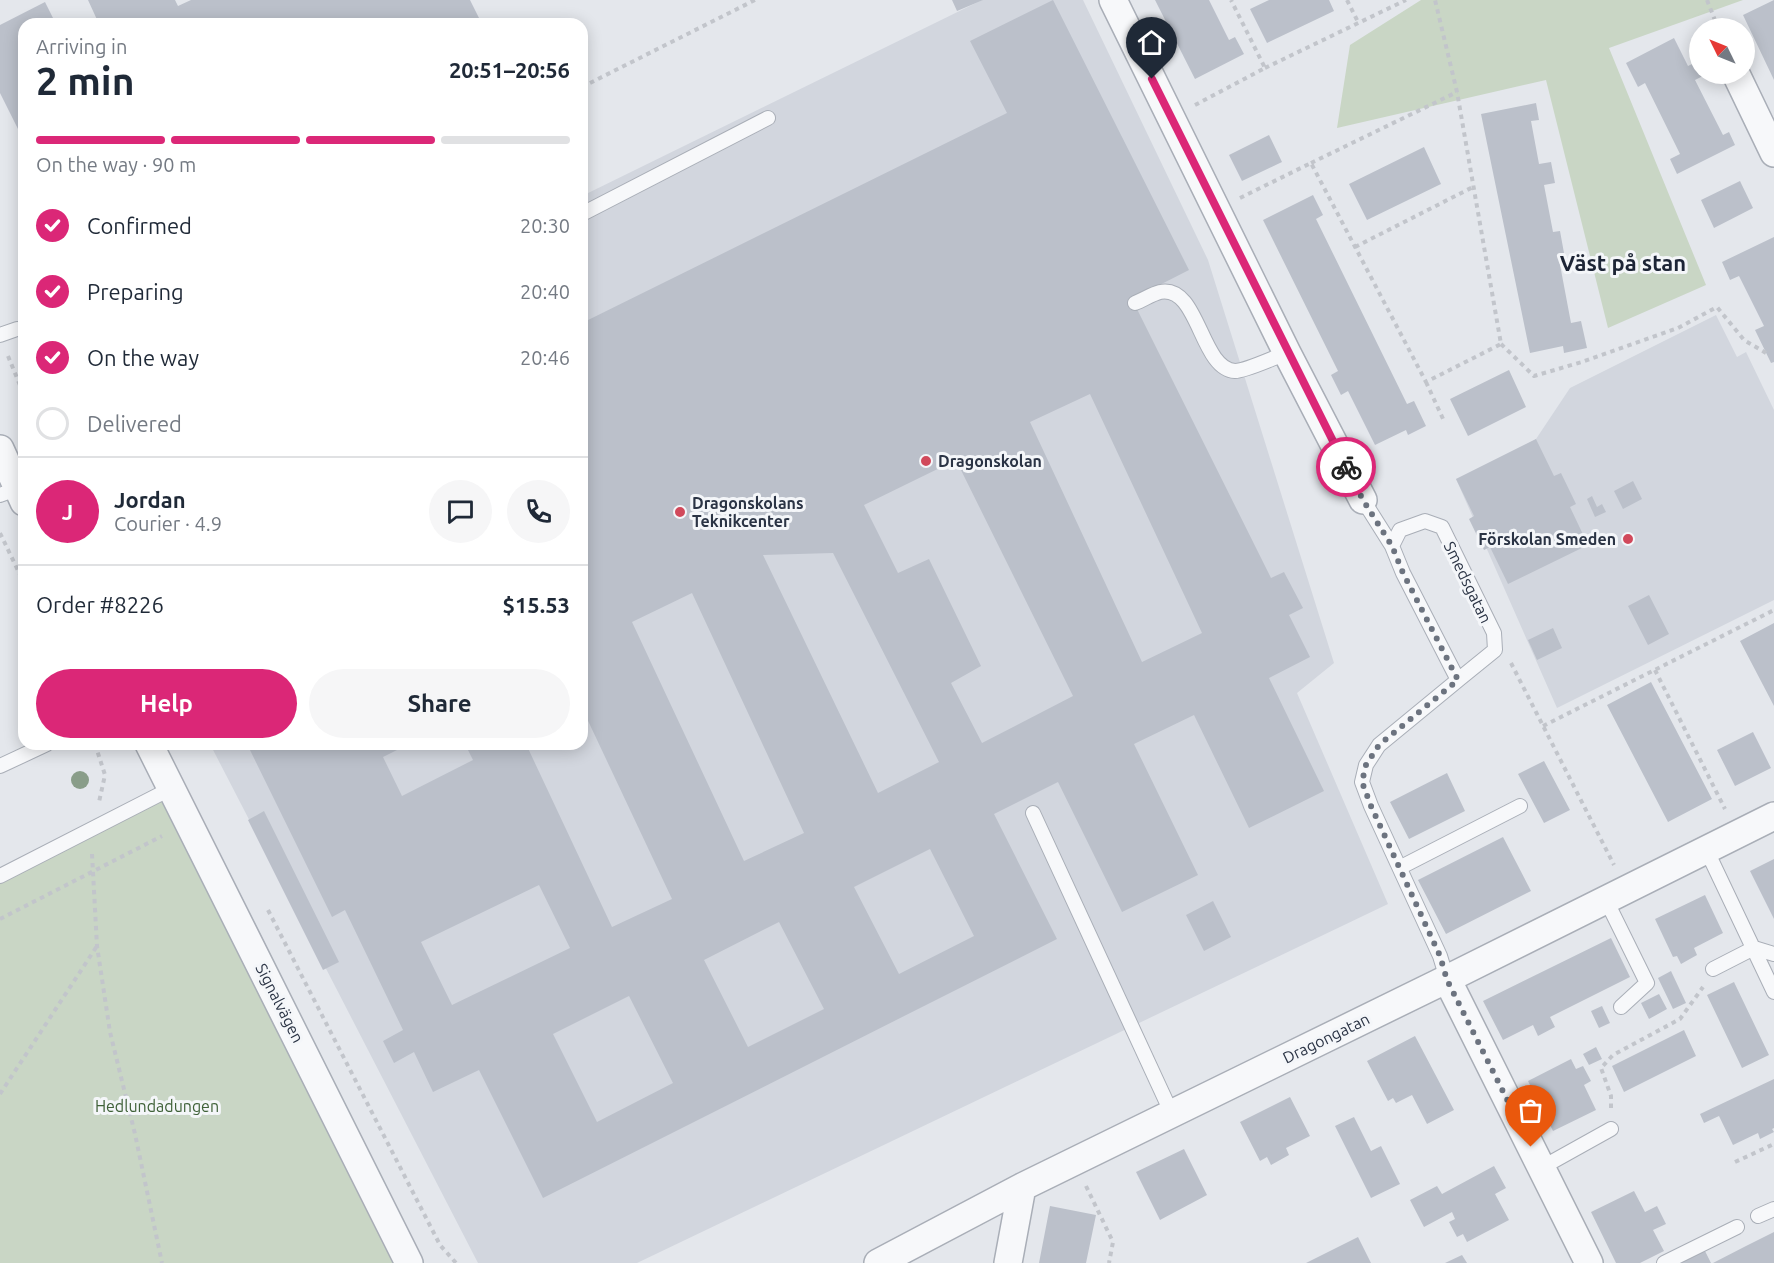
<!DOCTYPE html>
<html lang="en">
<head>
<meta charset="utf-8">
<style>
  body { margin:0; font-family:Ubuntu,sans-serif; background:#f6f6f7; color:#1f2937; height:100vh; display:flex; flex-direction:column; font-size:22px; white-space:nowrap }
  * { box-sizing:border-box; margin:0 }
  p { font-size:20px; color:#747a83 }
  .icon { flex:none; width:33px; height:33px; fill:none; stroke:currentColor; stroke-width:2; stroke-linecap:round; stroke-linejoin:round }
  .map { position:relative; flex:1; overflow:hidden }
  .drawer { position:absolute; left:18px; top:18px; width:570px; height:732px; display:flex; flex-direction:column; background:#fff; border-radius:18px; box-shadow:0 3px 15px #0003 }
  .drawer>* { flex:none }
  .needle { width:39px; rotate:313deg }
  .controls { position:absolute; left:1689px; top:18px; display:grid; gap:12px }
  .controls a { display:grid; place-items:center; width:66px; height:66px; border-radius:50%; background:#fff; box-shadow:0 3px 15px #0003; font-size:30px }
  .pin { position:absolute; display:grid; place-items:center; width:51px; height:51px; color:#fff; margin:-62px -26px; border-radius:50% 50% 50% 0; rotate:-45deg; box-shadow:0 0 6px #0007 }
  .pin .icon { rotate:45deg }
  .courier { position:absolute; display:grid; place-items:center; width:60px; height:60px; margin:-30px; border:4px solid #db2777; border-radius:50%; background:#fff; color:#222; box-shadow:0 2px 8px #0007 }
  .headline em { font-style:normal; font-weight:600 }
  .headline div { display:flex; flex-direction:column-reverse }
  .headline { display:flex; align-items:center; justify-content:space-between; height:102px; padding:0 18px }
  h1 { font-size:39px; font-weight:600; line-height:45px }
  .bar { display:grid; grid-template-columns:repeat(4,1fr); gap:9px 6px; align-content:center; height:72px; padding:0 18px }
  .bar i { height:8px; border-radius:4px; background:#e0e1e3 }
  .bar .selected { background:#db2777 }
  .bar p { grid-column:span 4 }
  .line { display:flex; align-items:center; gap:15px; padding:0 18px; border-top:2px solid #e0e1e3 }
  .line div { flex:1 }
  .round { display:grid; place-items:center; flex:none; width:63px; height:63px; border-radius:32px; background:#f6f6f7 }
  ol { padding:0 18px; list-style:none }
  li { display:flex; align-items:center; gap:18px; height:66px }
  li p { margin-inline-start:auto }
  li .icon { padding:6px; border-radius:50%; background:#db2777; color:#fff; stroke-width:4 }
  li:last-child { color:#747a83 }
  li i { width:33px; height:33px; border:3px solid #e0e1e3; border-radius:50% }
  .button { display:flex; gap:12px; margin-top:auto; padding:12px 18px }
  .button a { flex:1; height:69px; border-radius:36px; background:#db2777; color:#fff; font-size:24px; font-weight:600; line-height:69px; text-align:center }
  .button a+a { background:#f6f6f7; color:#1f2937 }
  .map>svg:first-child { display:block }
</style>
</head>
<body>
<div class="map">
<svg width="1774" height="1263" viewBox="0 0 1774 1263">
  <rect width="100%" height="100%" fill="#e4e7ec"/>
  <path fill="#d2d6de" d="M982,0H1083L1208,260L1334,663L1297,693L1388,904L637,1263H478L210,744H582V196Z
    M1716,315L1737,357L1746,352L1774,410V600L1557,708L1456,479L1536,439L1570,388Z"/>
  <path fill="#c9d6c5" d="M1421,0H1743L1609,48L1706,285L1608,328L1546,80L1337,128L1350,45Z
    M172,788L409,1263H0V876Z"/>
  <path fill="#bbc0ca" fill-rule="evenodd" d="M88,0H175L178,6L191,0H470L482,24H99Z
    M952,0H983L957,11Z
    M1053,0L1189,270L1132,299L1271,578L1284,572L1303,608L1289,615L1310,657L1269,678L1324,791L1249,828L1194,715L1134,744L1198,875L1122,912L1058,782L994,814L1057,939L543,1198L479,1070L433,1092L414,1052L394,1063L383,1041L403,1030L345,910L332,917L247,744H409L383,757L402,796L473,760L465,744H526L612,927L672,899L582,708V323L1007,113L970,41ZM1090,394L1202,633L1142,662L1030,422ZM956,460L1073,696L982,743L951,683L981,666L929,559L898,573L864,505ZM833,553L939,762L878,793L763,555ZM692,593L804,833L744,861L632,622ZM930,849L974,936L899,974L854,887ZM539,885L570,948L452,1005L421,942ZM779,922L824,1009L748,1047L704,960ZM629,996L673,1083L597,1122L553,1034Z
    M1155,0H1209L1229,40L1235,37L1244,54L1195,79Z
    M1269,0H1329L1334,11L1267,43L1250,9Z
    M1774,0V80L1743,15Z
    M45,2L56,24H24V135L22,137L0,93V25Z
    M1674,38L1688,66L1696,62L1700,74L1703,76L1695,80L1723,135L1729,132L1735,145L1677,174L1670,159L1680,154L1645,83L1638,87L1626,63Z
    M1536,103L1539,120L1531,121L1539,164L1551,162L1555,183L1544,185L1553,232L1560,231L1564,253L1558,254L1571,323L1581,321L1587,348L1564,353L1563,346L1530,353L1481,114Z
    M1269,135L1282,162L1242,181L1229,155Z
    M1424,147L1441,184L1367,220L1349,184Z
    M1740,181L1753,208L1714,228L1701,200Z
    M1313,195L1323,215L1316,219L1407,404L1414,401L1426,426L1408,435L1406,430L1375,445L1348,391L1341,395L1331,375L1338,371L1263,220Z
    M1774,237V362L1771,363L1755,330L1764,326L1739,276L1730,280L1722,262Z
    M1509,370L1526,407L1468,436L1450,399Z
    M1536,439L1554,476L1561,473L1576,504L1570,507L1588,545L1508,584L1490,547L1484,550L1469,519L1474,516L1456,479Z
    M1633,481L1642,499L1623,509L1614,491Z
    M1592,496L1597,507L1602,504L1606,512L1595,517L1587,499Z
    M1649,595L1669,634L1648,645L1628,606Z
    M1774,623V706L1740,641Z
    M1553,628L1562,648L1537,660L1528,640Z
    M1651,682L1712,799L1668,822L1607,705Z
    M1753,732L1771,768L1735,786L1717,750Z
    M1544,761L1570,810L1544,823L1518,774Z
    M1447,773L1465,811L1409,839L1390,802Z
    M264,811L339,962L323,970L248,820Z
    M1503,837L1531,891L1446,934L1418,880Z
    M1774,859V919L1750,871Z
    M1705,895L1723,933L1694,948L1697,955L1681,964L1677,956L1673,957L1655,919Z
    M1213,901L1231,937L1204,951L1186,915Z
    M1611,938L1630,977L1550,1017L1555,1027L1538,1036L1533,1025L1503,1040L1483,1001Z
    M1671,971L1686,1003L1673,1009L1658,978Z
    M1734,982L1769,1055L1742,1068L1707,995Z
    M1659,994L1667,1009L1649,1019L1641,1003Z
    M1602,1006L1610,1023L1599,1028L1591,1011Z
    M1684,1030L1696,1056L1624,1092L1612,1066Z
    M1415,1036L1454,1110L1427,1124L1412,1095L1396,1103L1393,1098L1388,1101L1367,1061Z
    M1596,1047L1602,1059L1589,1065L1583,1054Z
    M1571,1059L1576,1069L1583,1066L1591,1081L1584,1085L1596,1110L1553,1131L1528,1081Z
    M1774,1079V1128L1772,1129L1774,1132L1760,1139L1758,1133L1733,1145L1719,1116L1704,1123L1700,1114Z
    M1290,1097L1310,1136L1286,1148L1289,1155L1271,1165L1267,1157L1260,1161L1240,1122Z
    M1354,1117L1371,1151L1381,1146L1400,1184L1371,1198L1335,1126Z
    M1184,1149L1207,1195L1160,1220L1136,1172Z
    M1494,1166L1506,1188L1495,1194L1509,1220L1467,1242L1463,1234L1457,1237L1449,1222L1455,1219L1452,1212L1424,1227L1410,1200L1437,1186L1442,1194Z
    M1634,1191L1645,1212L1657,1206L1666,1224L1653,1230L1664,1251L1640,1263H1616L1591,1212Z
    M1050,1206L1096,1215L1086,1263H1039Z
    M1774,1232V1263H1713L1746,1246Z
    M1358,1237L1371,1263H1306Z
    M1705,1251L1711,1263H1680Z
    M1462,1255L1467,1263H1445Z"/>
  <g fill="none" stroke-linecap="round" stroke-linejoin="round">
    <defs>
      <path id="lane" d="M582,214L768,118
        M1135,303C1143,300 1152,294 1160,292C1199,284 1200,369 1235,371C1246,371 1275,357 1287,353
        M0,335L17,329
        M0,495L22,487
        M1363,500L1392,546L1403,573L1458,680L1379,745L1366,765L1362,782L1371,806L1440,956L1447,979
        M1392,546L1400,530L1425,521L1442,527L1494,633L1495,650L1458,680
        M0,766L47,744
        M1033,813L1172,1114
        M1706,849L1774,992
        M1401,867L1520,806
        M0,876L172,788
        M1606,900L1647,983L1621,1007
        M1713,969L1754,948L1774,954
        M1541,1168L1611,1129
        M1758,1216L1774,1209
        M1664,1263L1737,1227"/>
      <path id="street" d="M1113,0L1287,353L1363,500
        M1736,74L1774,153
        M0,449L24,502
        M149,744L409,1263
        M1447,979L1589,1263
        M878,1263L1022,1187L1447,979L1774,816
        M1008,1263L1022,1187"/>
    </defs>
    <use href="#lane" stroke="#a9aeb7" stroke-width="16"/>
    <use href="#street" stroke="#a9aeb7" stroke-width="30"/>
    <path stroke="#c2c5cb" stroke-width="4" stroke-dasharray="4.5 4.5" stroke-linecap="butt" d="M1347,0L1358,22
      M1707,0L1718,28
      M1265,68L1406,0
      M582,87L755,0
      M1195,105L1265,68L1231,0
      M1311,163L1457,92
      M1240,198L1311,163L1426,382L1501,344L1457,92L1435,0
      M1355,247L1473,187
      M1501,344L1534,376L1582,362L1678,328L1717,307L1744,340L1766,353
      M8,356L24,395
      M1426,382L1444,421
      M0,533L24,583
      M1511,663L1614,865
      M1655,670L1725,809
      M1543,726L1774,610
      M95,744L105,775L99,802
      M92,854L97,946L110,1032L135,1134L162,1263
      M268,910L440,1245L456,1263
      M0,919L162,836
      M0,1094L97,946
      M1611,1108V1096L1601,1068L1613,1055L1680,1019L1703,987
      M1735,1162L1774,1144
      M1086,1186L1113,1242L1109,1263"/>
    <use href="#lane" stroke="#f7f8fa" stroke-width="14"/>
    <use href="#street" stroke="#f7f8fa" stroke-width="27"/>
  </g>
  <circle fill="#899d89" cx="80" cy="780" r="9"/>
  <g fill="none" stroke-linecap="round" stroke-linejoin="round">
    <path stroke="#6c737f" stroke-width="6" stroke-dasharray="0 10.8" d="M1346,467L1363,500L1392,546L1403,573L1458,680L1379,745L1366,765L1362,782L1371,806L1440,956L1447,980L1531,1147"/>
    <path stroke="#db2777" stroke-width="8" d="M1152,79L1346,467"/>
  </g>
  <g fill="#d1495b" stroke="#f4f6f9" stroke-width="2">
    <circle cx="926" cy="461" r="6"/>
    <circle cx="680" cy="512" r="6"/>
    <circle cx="1628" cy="539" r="6"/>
  </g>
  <g text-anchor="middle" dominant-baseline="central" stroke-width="6" stroke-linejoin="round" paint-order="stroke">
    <g font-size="16" font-weight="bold" fill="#2b3445" stroke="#f4f6f9" text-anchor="start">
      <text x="938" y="461">Dragonskolan</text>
      <text x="692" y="503">Dragonskolans<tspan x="692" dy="18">Teknikcenter</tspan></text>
      <text x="1616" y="539" text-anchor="end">Förskolan Smeden</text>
    </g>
    <g font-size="16" fill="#2b3445" stroke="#f4f6f9">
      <text transform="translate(1468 582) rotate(64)">Smedsgatan</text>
      <text transform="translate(280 1003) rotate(63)">Signalvägen</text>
      <text transform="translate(1326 1038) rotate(-26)">Dragongatan</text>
    </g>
    <g font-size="16" fill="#3f6138" stroke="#f4f6f9">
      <text x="157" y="1106">Hedlundadungen</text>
    </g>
    <g font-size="22" font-weight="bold" fill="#1d2536" stroke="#f4f6f9">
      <text x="1623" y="262">Väst på stan</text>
    </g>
  </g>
</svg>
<div class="controls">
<a><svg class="needle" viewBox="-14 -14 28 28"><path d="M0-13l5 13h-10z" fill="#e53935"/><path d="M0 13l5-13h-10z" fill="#747a83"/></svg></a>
</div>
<div class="pin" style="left:1531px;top:1147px;background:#ea580c"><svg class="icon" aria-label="bag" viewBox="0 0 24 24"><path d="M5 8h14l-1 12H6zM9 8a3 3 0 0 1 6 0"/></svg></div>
<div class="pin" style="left:1152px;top:79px;background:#1f2937"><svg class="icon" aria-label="home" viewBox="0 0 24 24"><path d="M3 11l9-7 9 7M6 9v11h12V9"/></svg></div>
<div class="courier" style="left:1346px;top:467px"><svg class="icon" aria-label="bike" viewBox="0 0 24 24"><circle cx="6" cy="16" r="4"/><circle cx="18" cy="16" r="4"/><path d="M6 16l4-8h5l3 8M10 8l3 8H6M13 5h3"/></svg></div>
<section class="drawer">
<div class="headline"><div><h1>2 min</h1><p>Arriving in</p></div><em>20:51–20:56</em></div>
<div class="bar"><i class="selected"></i><i class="selected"></i><i class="selected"></i><i></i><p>On the way · 90 m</p></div>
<ol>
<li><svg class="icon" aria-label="check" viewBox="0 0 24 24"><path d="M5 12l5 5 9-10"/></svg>Confirmed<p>20:30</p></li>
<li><svg class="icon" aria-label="check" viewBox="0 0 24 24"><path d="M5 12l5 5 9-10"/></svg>Preparing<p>20:40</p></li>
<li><svg class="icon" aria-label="check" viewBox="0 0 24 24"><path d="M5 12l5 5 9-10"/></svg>On the way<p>20:46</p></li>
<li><i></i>Delivered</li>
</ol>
<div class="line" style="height:108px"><b class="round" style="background:#db2777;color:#fff">J</b><div><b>Jordan</b><p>Courier · 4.9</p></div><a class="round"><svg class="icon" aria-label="chat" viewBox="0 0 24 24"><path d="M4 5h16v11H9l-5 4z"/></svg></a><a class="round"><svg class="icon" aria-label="phone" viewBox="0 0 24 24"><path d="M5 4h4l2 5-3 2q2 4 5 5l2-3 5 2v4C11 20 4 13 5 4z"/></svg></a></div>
<div class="line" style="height:78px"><div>Order #8226</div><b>$15.53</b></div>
<div class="button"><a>Help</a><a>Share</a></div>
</section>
</div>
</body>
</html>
